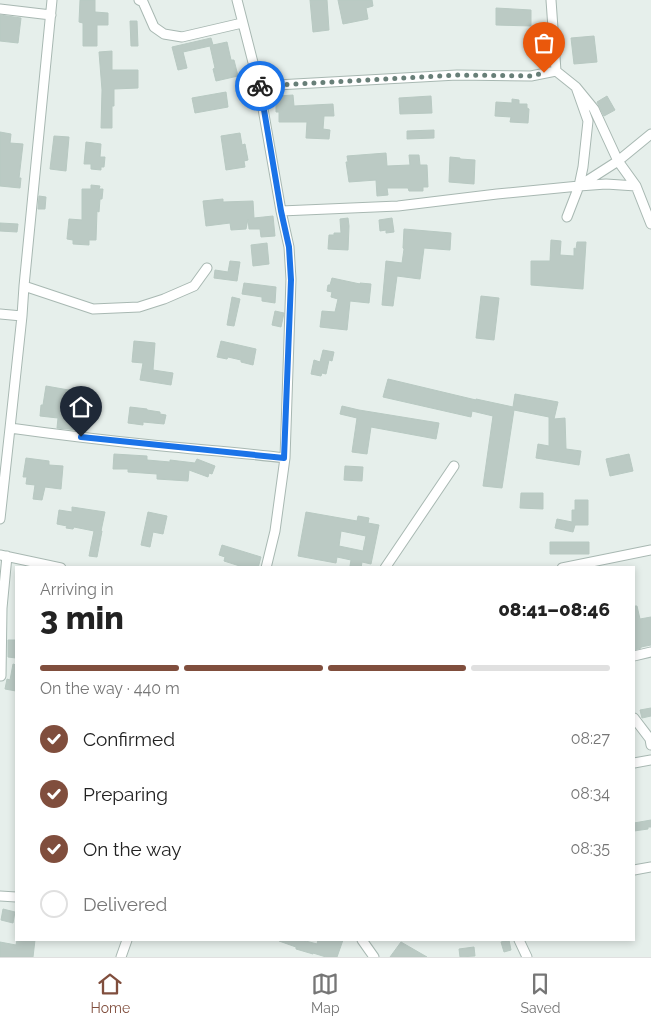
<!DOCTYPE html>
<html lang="en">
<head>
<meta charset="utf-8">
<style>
  body { margin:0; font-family:Raleway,sans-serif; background:#f2f2f2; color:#222; height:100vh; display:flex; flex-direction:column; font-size:19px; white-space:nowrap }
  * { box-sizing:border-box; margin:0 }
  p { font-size:16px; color:#767676 }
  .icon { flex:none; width:28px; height:28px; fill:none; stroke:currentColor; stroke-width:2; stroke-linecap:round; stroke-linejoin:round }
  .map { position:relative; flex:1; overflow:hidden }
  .side { position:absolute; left:15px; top:566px; width:620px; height:375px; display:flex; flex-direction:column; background:#fff; border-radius:0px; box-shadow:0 2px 8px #0003 }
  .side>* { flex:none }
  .pin { position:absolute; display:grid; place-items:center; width:42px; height:42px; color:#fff; margin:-51px -21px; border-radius:50% 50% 50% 0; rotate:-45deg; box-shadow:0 0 5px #0007 }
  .pin .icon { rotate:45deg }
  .courier { position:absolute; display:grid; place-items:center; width:50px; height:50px; margin:-25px; border:4px solid #1a73e8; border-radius:50%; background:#fff; color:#222; box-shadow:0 1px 6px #0007 }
  .head em { font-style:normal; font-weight:800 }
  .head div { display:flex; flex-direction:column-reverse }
  .head { display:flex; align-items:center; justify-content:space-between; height:85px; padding:0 25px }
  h1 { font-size:32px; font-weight:800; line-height:38px }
  .bar { display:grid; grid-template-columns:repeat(4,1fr); gap:8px 5px; align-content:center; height:60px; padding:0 25px }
  .bar i { height:6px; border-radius:4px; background:#e0e0e0 }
  .bar .current { background:#804e3d }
  .bar p { grid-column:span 4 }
  ol { padding:0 25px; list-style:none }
  li { display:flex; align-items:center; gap:15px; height:55px }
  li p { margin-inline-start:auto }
  li .icon { padding:5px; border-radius:50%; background:#804e3d; color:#fff; stroke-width:4 }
  li:last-child { color:#767676 }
  li i { width:28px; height:28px; border:2px solid #e0e0e0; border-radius:50% }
  .menu { display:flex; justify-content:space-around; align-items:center; height:70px; border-top:1px solid #e0e0e0; background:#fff; font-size:14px; color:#767676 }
  .menu a { display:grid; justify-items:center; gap:2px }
  .menu .current { color:#804e3d }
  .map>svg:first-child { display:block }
</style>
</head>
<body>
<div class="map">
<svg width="651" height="957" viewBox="0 0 651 957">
  <rect width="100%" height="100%" fill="#e6efeb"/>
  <path fill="#bbcac4" stroke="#b8c9c2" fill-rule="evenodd" d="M80,0H95V12L108,13V25H97V46H83V23L79,22Z
    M310,0H327L329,30L313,32Z
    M338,0H372L373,6L366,8L368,19L343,24Z
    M496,8L531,10V26L496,25Z
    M0,15L21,18L18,43L0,41Z
    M130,21H137L138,46H131Z
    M594,36L597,62L574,64L571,38Z
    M211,38L213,45L227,42L231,60H234L238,76L216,81L213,69L215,68L210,46L183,52L187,68L178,70L172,47Z
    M112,51V70H138V88L114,89V106H112V128H101L102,90L99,52Z
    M226,92L228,107L195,113L192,98Z
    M293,95L294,106L333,104L334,116H324L323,129L330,130L329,139L306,138L307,122H279V112H276V101H278V96Z
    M431,96L432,113L400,114L399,98Z
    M607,96L615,110L604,116L597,102Z
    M512,99L519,100V104H527V108L529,109L528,123L510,122L511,117L495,116L496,102L512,103Z
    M434,130V138L407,139V131Z
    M0,132L11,134L10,143L23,144L19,178H21L20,188L0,186Z
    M240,133L242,145L245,144L248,160L244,161L245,167L226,170L221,136Z
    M54,136L69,137L66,171L50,169Z
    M86,142L101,144L100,157H105L104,167H101V170L91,169V164H84Z
    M386,153L387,166L410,165L409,155H419L420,165H427L428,187H423V191H409L408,188H387L388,195L377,196L376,180L349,182L346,162H348L347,156Z
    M450,157L460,158V159L475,160L474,184L449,182Z
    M91,185L100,186L99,189H103L102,199H100L99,212L97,211L96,240H89V245L73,244V240L67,239L69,219L82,220V189H91Z
    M39,196L46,197L45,209H38Z
    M223,199V202L253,201L254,218L273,216L275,236L261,237L260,229H249L248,219L246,229L231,230L230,223L206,226L203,201Z
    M348,218L349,226L348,250L328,249L329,235H334V233H341L340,219Z
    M392,218L394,232L386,233V230L380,231L379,220Z
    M0,223L18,224L17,232L0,231Z
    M404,229L451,233L450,250L424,248L420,279L397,276L393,306L382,305L386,261L402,263L404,249L403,248Z
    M551,240L561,241L560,255L574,256V248L576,249L577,242H586L583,289L531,285V261H550Z
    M267,243L269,264L253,266L251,245Z
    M230,261L240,262L237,281L214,278L215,270L228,272Z
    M332,278L360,284V283L371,284L369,303L350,301L347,330L320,327L322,311L335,312L338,299L331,297L332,292L327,291L328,285H330Z
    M244,283L276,287L275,303L262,301V297L242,294Z
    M481,296L499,298L494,340L476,338Z
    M232,297L240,299L234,326L227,325Z
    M275,311L284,313L281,327L272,325Z
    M134,341L155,343L153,370L173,373L171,385L140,380L143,363L132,362Z
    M221,341L256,349L253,365L241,362V360L228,357L227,359L217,357Z
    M323,350L334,352L332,361L329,360L326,374L322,373L321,376L311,374L314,360L320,362Z
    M388,379L476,400V399L513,407L515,394L558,402L554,419L565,418L566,449L581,451L579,465L536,458L538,444L549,446V417L514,410L502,488L483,486L493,416L472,411L471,417L383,397Z
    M46,386L80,392L77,417H79L78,430L57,428L58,418L40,416L41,405H43Z
    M342,406L359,410L439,423L436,439L371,427L367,454L352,452L357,418L340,414Z
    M130,407L147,409V410L160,412V414L166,415L164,424L143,422V425L128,423Z
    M114,454L147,456V460L170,462V460L195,463L197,459L215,466L212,474L209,473L208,477L189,470L188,481L157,479V474L128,472V469H113Z
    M629,454L633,471L610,476L606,459Z
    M26,458L49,461V465L63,466L61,489L45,487L42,500L33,499L35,485L26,484L27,477H23Z
    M345,466L363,467L362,481L344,480Z
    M521,493H543V509L520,508Z
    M575,500H588V525H575L573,532L555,528L557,519L572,522V510H575Z
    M72,507L105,512L101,531H102L97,557L89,556L94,531L74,527L73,529L66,528L67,526L57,524L59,510L72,512Z
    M148,512L167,516L163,534L153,532L150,547L141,545Z
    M306,512L357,521L358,516L369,518L368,523L379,525L371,564L362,562L361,568H356L350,566L351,560L337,557L336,563L298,556ZM341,531L366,536L363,551L339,546Z
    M550,542H589V554H550Z
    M222,545L261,557L258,568H246L224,561L225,557L219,555Z
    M634,606H637L640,619L651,617V645L641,647V648L634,650Z
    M8,640H16V658L8,657Z
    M13,664L16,665V691L5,689L7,679L10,680Z
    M651,708V716L642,718L640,710Z
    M651,820V827H648V829L634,831V823Z
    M3,909L15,912L13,923L1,920Z
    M17,940H35L33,957H0V942L16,945Z
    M279,940H302L317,944L318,940H343L337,957H326L313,953V954L296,949V947L279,941Z
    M509,940L511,950L504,952L501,942Z
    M401,942L427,957H390Z
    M474,947L475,956L460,957L459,949Z"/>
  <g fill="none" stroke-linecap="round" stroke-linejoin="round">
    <defs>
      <path id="minor" d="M139,0L143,2L154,27L164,34L182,37L242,23
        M237,0L259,86L281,211L289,247L291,279L285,458L275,531L266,568
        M551,0L556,71L576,87L594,109L618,161L636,186L651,224
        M0,9L51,15
        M259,86L457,75L531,76L556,71
        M579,186L618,161L651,134
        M281,211L398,206L497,194L579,186L583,167L588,121L576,87
        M567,217L579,186L606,184L636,186
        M24,286L93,309L139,307L164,299L194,286L207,268
        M0,314L22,316
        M10,428L22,316L24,286L52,0
        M0,519L10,428C60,435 111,441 162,446C203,450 244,453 285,458
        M0,555L61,568
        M385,568L454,466
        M562,568L651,550
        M634,656L651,652
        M1,676L2,608L7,556
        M634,718L650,739L651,745
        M634,763L651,760
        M634,870L651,867
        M0,896L16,897
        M362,940L374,957
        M519,940L527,957
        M121,957L127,940"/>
    </defs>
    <use href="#minor" stroke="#a8b8b2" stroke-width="11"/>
    <use href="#minor" stroke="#fff" stroke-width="9"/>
  </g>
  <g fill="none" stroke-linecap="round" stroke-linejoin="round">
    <path stroke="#687f78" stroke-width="5" stroke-dasharray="0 9" d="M260,86L457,75L531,76L544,73"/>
    <path stroke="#1a73e8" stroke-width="6" d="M81,437L284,458L291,280L289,247L281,211L260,86"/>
  </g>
</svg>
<div class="pin" style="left:544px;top:73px;background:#ea580c"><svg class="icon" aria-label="bag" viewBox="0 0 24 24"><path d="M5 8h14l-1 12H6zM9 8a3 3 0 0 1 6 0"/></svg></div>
<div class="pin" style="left:81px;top:437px;background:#1f2937"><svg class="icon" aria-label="home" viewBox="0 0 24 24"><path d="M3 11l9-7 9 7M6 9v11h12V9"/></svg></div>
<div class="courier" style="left:260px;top:86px"><svg class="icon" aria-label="bike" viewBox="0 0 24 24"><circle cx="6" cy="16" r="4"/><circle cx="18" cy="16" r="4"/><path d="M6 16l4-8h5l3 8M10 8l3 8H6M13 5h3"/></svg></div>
<section class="side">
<div class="head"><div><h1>3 min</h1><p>Arriving in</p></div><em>08:41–08:46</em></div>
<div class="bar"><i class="current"></i><i class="current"></i><i class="current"></i><i></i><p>On the way · 440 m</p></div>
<ol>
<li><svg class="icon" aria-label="check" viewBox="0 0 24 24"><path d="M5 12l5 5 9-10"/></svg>Confirmed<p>08:27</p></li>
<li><svg class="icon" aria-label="check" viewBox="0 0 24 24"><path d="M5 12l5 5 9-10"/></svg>Preparing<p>08:34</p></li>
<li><svg class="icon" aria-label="check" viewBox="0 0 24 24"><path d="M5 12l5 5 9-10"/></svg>On the way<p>08:35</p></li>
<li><i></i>Delivered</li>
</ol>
</section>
</div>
<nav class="menu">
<a class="current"><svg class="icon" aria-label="home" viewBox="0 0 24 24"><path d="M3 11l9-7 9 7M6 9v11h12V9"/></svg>Home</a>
<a><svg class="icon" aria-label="map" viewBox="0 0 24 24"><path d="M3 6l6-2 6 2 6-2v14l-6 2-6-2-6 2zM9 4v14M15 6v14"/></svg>Map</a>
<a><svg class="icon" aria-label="saved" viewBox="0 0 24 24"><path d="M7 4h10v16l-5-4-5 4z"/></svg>Saved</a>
</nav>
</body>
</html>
